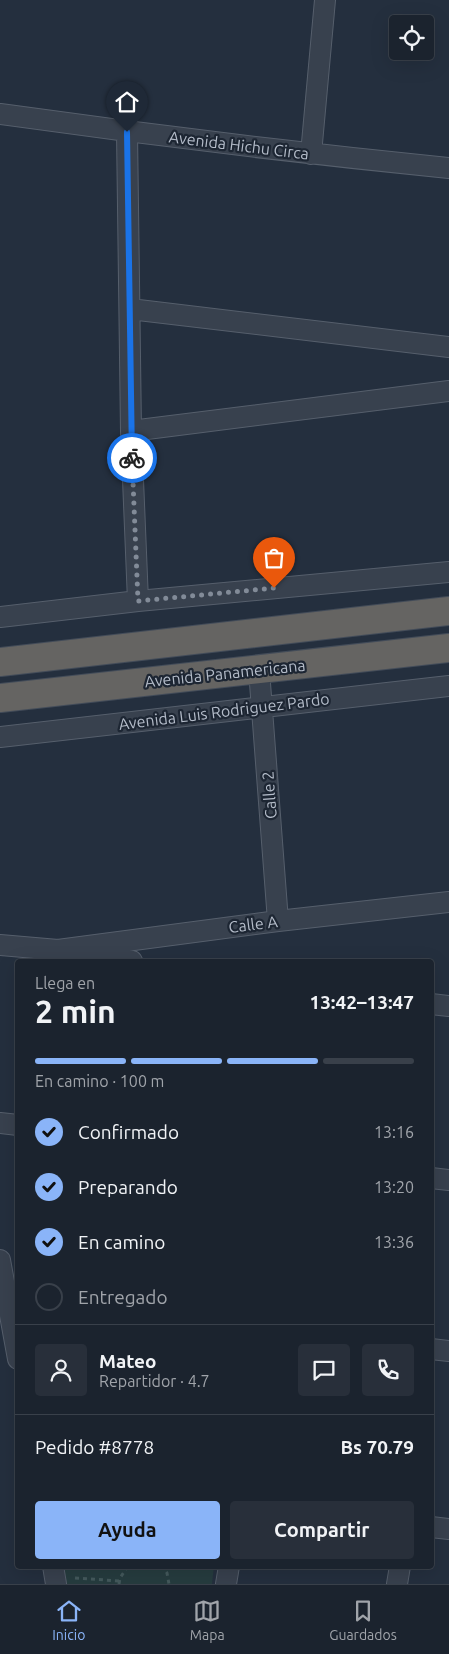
<!DOCTYPE html>
<html lang="es">
<head>
<meta charset="utf-8">
<style>
  body { margin:0; font-family:Ubuntu,sans-serif; background:#282f3a; color:#f1f3f6; height:100vh; display:flex; flex-direction:column; font-size:19px; white-space:nowrap }
  * { box-sizing:border-box; margin:0 }
  p { font-size:16px; color:#a0a4aa }
  .icon { flex:none; width:28px; height:28px; fill:none; stroke:currentColor; stroke-width:2; stroke-linecap:round; stroke-linejoin:round }
  .map { position:relative; flex:1; overflow:hidden }
  .sheet { position:absolute; left:15px; top:959px; width:419px; height:610px; display:flex; flex-direction:column; background:#1b232e; border-radius:5px; box-shadow:0 5px 20px #0002,0 0 0 1px #39404a }
  .sheet>* { flex:none }
  .buttons { position:absolute; left:389px; top:15px; display:grid; gap:10px }
  .buttons a { display:grid; place-items:center; width:45px; height:45px; border-radius:5px; background:#1b232e; box-shadow:0 5px 20px #0002,0 0 0 1px #39404a; font-size:25px }
  .pin { position:absolute; display:grid; place-items:center; width:42px; height:42px; color:#fff; margin:-51px -21px; border-radius:50% 50% 50% 0; rotate:-45deg; box-shadow:0 0 5px #0007 }
  .pin .icon { rotate:45deg }
  .courier { position:absolute; display:grid; place-items:center; width:50px; height:50px; margin:-25px; border:4px solid #1a73e8; border-radius:50%; background:#fff; color:#222; box-shadow:0 1px 6px #0007 }
  .headline em { font-style:normal; font-weight:700 }
  .headline div { display:flex; flex-direction:column-reverse }
  .headline { display:flex; align-items:center; justify-content:space-between; height:85px; padding:0 20px }
  h1 { font-size:32px; font-weight:700; line-height:38px }
  .bar { display:grid; grid-template-columns:repeat(4,1fr); gap:8px 5px; align-content:center; height:60px; padding:0 20px }
  .bar i { height:6px; border-radius:4px; background:#39404a }
  .bar .selected { background:#8ab4f8 }
  .bar p { grid-column:span 4 }
  .line { display:flex; align-items:center; gap:12px; padding:0 20px; border-top:1px solid #39404a }
  .line div { flex:1 }
  .round { display:grid; place-items:center; flex:none; width:52px; height:52px; border-radius:5px; background:#282f3a }
  ol { padding:0 20px; list-style:none }
  li { display:flex; align-items:center; gap:15px; height:55px }
  li p { margin-inline-start:auto }
  li .icon { padding:5px; border-radius:50%; background:#8ab4f8; color:#111; stroke-width:4 }
  li:last-child { color:#a0a4aa }
  li i { width:28px; height:28px; border:2px solid #39404a; border-radius:50% }
  .action { display:flex; gap:10px; margin-top:auto; padding:10px 20px }
  .action a { flex:1; height:58px; border-radius:5px; background:#8ab4f8; color:#111; font-size:20px; font-weight:700; line-height:58px; text-align:center }
  .action a+a { background:#282f3a; color:#f1f3f6 }
  .menu { display:flex; justify-content:space-around; align-items:center; height:70px; border-top:1px solid #39404a; background:#1b232e; font-size:14px; color:#a0a4aa }
  .menu a { display:grid; justify-items:center; gap:2px }
  .menu .selected { color:#8ab4f8 }
  .map>svg:first-child { display:block }
</style>
</head>
<body>
<div class="map">
<svg width="449" height="1584" viewBox="0 0 449 1584">
  <rect width="100%" height="100%" fill="#242f3e"/>
  <path fill="#263c3f" d="M59,1566H214L212,1584H62Z"/>
  <g fill="none" stroke-linecap="round" stroke-linejoin="round">
    <defs>
      <path id="minor" d="M0,114C149,135 299,153 449,168
        M127,132L131,431L138,601
        M311,154L325,0
        M130,309L449,347
        M131,431L449,391
        M0,617L138,601L449,572
        M259,670L278,921
        M0,737L449,686
        M0,945L58,950L132,961
        M58,950L278,921L449,902
        M431,1004L449,1006
        M0,1123L18,1125
        M431,1178L449,1180
        M0,1260L18,1359
        M431,1349L449,1351
        M431,1527L449,1529
        M53,1566L56,1584
        M226,1584L229,1566
        M397,1584L400,1566"/>
      <path id="trunk" d="M0,662L449,611
        M0,698L449,648"/>
    </defs>
    <use href="#minor" stroke="#565f6c" stroke-width="22"/>
    <use href="#trunk" stroke="#434c59" stroke-width="30"/>
    <path stroke="#44595c" stroke-width="3" stroke-dasharray="4 4" stroke-linecap="butt" d="M161,1566L167,1573L169,1584
      M75,1578L120,1581
      M119,1584L120,1578L128,1566"/>
    <use href="#minor" stroke="#38414e" stroke-width="20"/>
    <use href="#trunk" stroke="#656462" stroke-width="28"/>
  </g>
  <g fill="none" stroke-linecap="round" stroke-linejoin="round">
    <path stroke="#828b98" stroke-width="5" stroke-dasharray="0 9" d="M132,458L138,601L274,588"/>
    <path stroke="#1a73e8" stroke-width="6" d="M127,132L132,458"/>
  </g>
  <g text-anchor="middle" dominant-baseline="central" stroke-width="4.5" stroke-linejoin="round" paint-order="stroke">
    <g font-size="16" fill="#b4bcc9" stroke="#1d2633">
      <text transform="translate(239 145) rotate(7)">Avenida Hichu Circa</text>
      <text transform="translate(225 673) rotate(-6)">Avenida Panamericana</text>
      <text transform="translate(224 711) rotate(-7)">Avenida Luis Rodriguez Pardo</text>
      <text transform="translate(269 795) rotate(-94)">Calle 2</text>
      <text transform="translate(253 924) rotate(-7)">Calle A</text>
    </g>
  </g>
</svg>
<div class="buttons">
<a><svg class="icon" aria-label="locate" viewBox="0 0 24 24"><circle cx="12" cy="12" r="6"/><path d="M12 2v4M12 18v4M2 12h4M18 12h4"/></svg></a>
</div>
<div class="pin" style="left:274px;top:588px;background:#ea580c"><svg class="icon" aria-label="bag" viewBox="0 0 24 24"><path d="M5 8h14l-1 12H6zM9 8a3 3 0 0 1 6 0"/></svg></div>
<div class="pin" style="left:127px;top:132px;background:#1f2937"><svg class="icon" aria-label="home" viewBox="0 0 24 24"><path d="M3 11l9-7 9 7M6 9v11h12V9"/></svg></div>
<div class="courier" style="left:132px;top:458px"><svg class="icon" aria-label="bike" viewBox="0 0 24 24"><circle cx="6" cy="16" r="4"/><circle cx="18" cy="16" r="4"/><path d="M6 16l4-8h5l3 8M10 8l3 8H6M13 5h3"/></svg></div>
<section class="sheet">
<div class="headline"><div><h1>2 min</h1><p>Llega en</p></div><em>13:42–13:47</em></div>
<div class="bar"><i class="selected"></i><i class="selected"></i><i class="selected"></i><i></i><p>En camino · 100 m</p></div>
<ol>
<li><svg class="icon" aria-label="check" viewBox="0 0 24 24"><path d="M5 12l5 5 9-10"/></svg>Confirmado<p>13:16</p></li>
<li><svg class="icon" aria-label="check" viewBox="0 0 24 24"><path d="M5 12l5 5 9-10"/></svg>Preparando<p>13:20</p></li>
<li><svg class="icon" aria-label="check" viewBox="0 0 24 24"><path d="M5 12l5 5 9-10"/></svg>En camino<p>13:36</p></li>
<li><i></i>Entregado</li>
</ol>
<div class="line" style="height:90px"><a class="round"><svg class="icon" aria-label="person" viewBox="0 0 24 24"><circle cx="12" cy="8" r="4"/><path d="M4 21q1-7 8-7t8 7"/></svg></a><div><b>Mateo</b><p>Repartidor · 4.7</p></div><a class="round"><svg class="icon" aria-label="chat" viewBox="0 0 24 24"><path d="M4 5h16v11H9l-5 4z"/></svg></a><a class="round"><svg class="icon" aria-label="phone" viewBox="0 0 24 24"><path d="M5 4h4l2 5-3 2q2 4 5 5l2-3 5 2v4C11 20 4 13 5 4z"/></svg></a></div>
<div class="line" style="height:65px"><div>Pedido #8778</div><b>Bs 70.79</b></div>
<div class="action"><a>Ayuda</a><a>Compartir</a></div>
</section>
</div>
<nav class="menu">
<a class="selected"><svg class="icon" aria-label="home" viewBox="0 0 24 24"><path d="M3 11l9-7 9 7M6 9v11h12V9"/></svg>Inicio</a>
<a><svg class="icon" aria-label="map" viewBox="0 0 24 24"><path d="M3 6l6-2 6 2 6-2v14l-6 2-6-2-6 2zM9 4v14M15 6v14"/></svg>Mapa</a>
<a><svg class="icon" aria-label="saved" viewBox="0 0 24 24"><path d="M7 4h10v16l-5-4-5 4z"/></svg>Guardados</a>
</nav>
</body>
</html>
